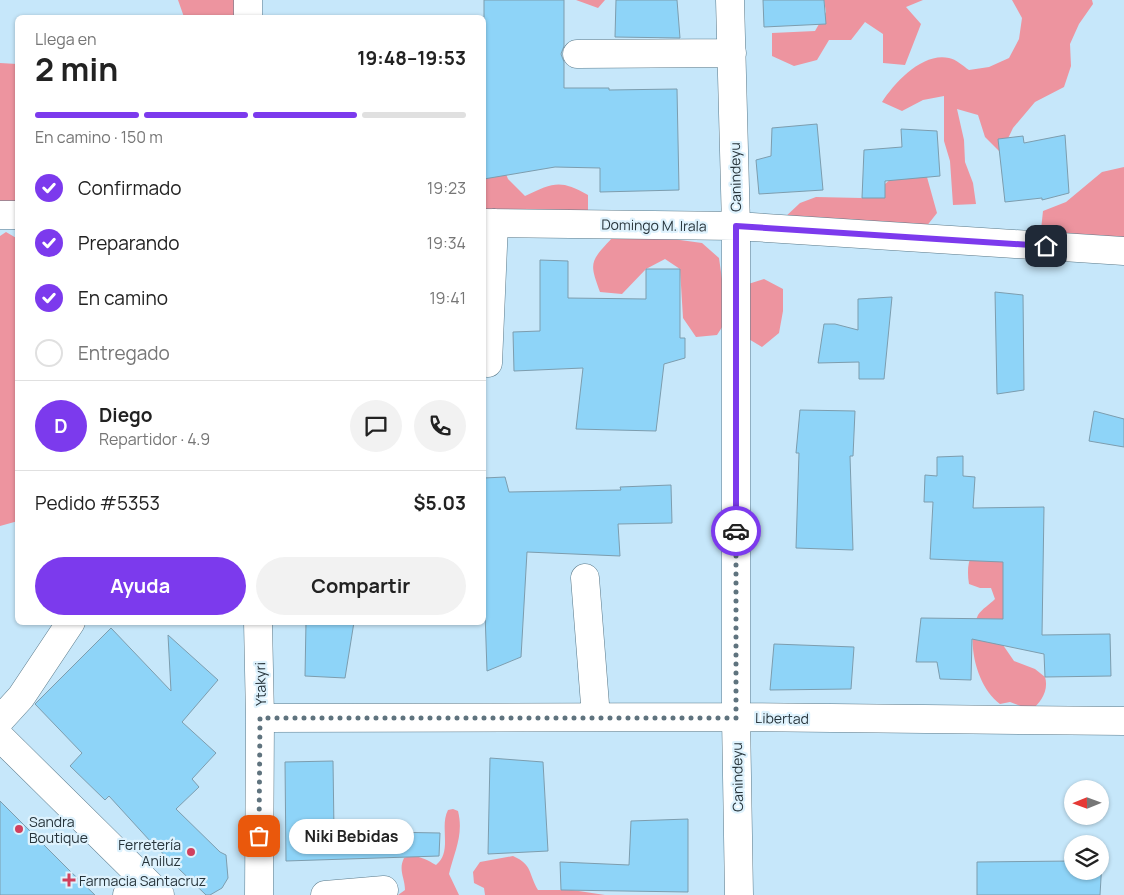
<!DOCTYPE html>
<html lang="es">
<head>
<meta charset="utf-8">
<style>
  body { margin:0; font-family:Manrope,sans-serif; background:#f2f2f2; color:#222; height:100vh; display:flex; flex-direction:column; font-size:19px; white-space:nowrap }
  * { box-sizing:border-box; margin:0 }
  p { font-size:16px; color:#767676 }
  .icon { flex:none; width:28px; height:28px; fill:none; stroke:currentColor; stroke-width:2; stroke-linecap:round; stroke-linejoin:round }
  .map { position:relative; flex:1; overflow:hidden }
  .sheet { position:absolute; left:15px; top:15px; width:471px; height:610px; display:flex; flex-direction:column; background:#fff; border-radius:8px; box-shadow:0 1px 4px #0004 }
  .sheet>* { flex:none }
  .needle { width:32px; rotate:269deg }
  .controls { position:absolute; left:1064px; top:780px; display:grid; gap:10px }
  .controls a { display:grid; place-items:center; width:45px; height:45px; border-radius:50%; background:#fff; box-shadow:0 1px 4px #0004; font-size:25px }
  .pin { position:absolute; display:grid; place-items:center; width:42px; height:42px; color:#fff; margin:-21px; border-radius:10px; box-shadow:0 2px 8px #0006 }
  .courier { position:absolute; display:grid; place-items:center; width:50px; height:50px; margin:-25px; border:4px solid #7c3aed; border-radius:50%; background:#fff; color:#222; box-shadow:0 1px 6px #0007 }
  .bubble { position:absolute; height:35px; border-radius:18px; background:#fff; box-shadow:0 1px 4px #0004; font-size:16px; font-weight:700; line-height:35px; text-align:center }
  .headline em { font-style:normal; font-weight:700 }
  .headline div { display:flex; flex-direction:column-reverse }
  .headline { display:flex; align-items:center; justify-content:space-between; height:85px; padding:0 20px }
  h1 { font-size:32px; font-weight:700; line-height:38px }
  .bar { display:grid; grid-template-columns:repeat(4,1fr); gap:8px 5px; align-content:center; height:60px; padding:0 20px }
  .bar i { height:6px; border-radius:4px; background:#e0e0e0 }
  .bar .current { background:#7c3aed }
  .bar p { grid-column:span 4 }
  .line { display:flex; align-items:center; gap:12px; padding:0 20px; border-top:1px solid #e0e0e0 }
  .line div { flex:1 }
  .round { display:grid; place-items:center; flex:none; width:52px; height:52px; border-radius:26px; background:#f2f2f2 }
  ol { padding:0 20px; list-style:none }
  li { display:flex; align-items:center; gap:15px; height:55px }
  li p { margin-inline-start:auto }
  li .icon { padding:5px; border-radius:50%; background:#7c3aed; color:#fff; stroke-width:4 }
  li:last-child { color:#767676 }
  li i { width:28px; height:28px; border:2px solid #e0e0e0; border-radius:50% }
  .action { display:flex; gap:10px; margin-top:auto; padding:10px 20px }
  .action a { flex:1; height:58px; border-radius:30px; background:#7c3aed; color:#fff; font-size:20px; font-weight:700; line-height:58px; text-align:center }
  .action a+a { background:#f2f2f2; color:#222 }
  .map>svg:first-child { display:block }
</style>
</head>
<body>
<div class="map">
<svg width="1124" height="895" viewBox="0 0 1124 895">
  <rect width="100%" height="100%" fill="#c6e7fa"/>
  <path fill="#ed949f" d="M178,0H248L257,17H184Z
    M576,0H605L598,8Z
    M824,0H923L906,7L921,24L905,65L883,63V34L865,22L851,40H829L817,60L794,66L772,56V33L815,31L826,12Z
    M1012,0H1092L1093,4L1079,24L1070,44L1071,66L1064,87L1035,102L1013,128L1001,153L985,137L978,115L957,109L964,140L965,162L973,183L976,204L953,205L950,161L944,141V96L923,100L902,111L882,102C895,82 923,52 949,58C956,59 963,66 969,70L989,67L1009,58L1019,39L1022,18Z
    M0,63L17,64V225L0,218Z
    M484,158L500,159L508,179L525,196C553,183 560,179 588,195V220L573,238L484,210Z
    M1124,167V242L1102,235L1059,243L1041,230L1043,211L1066,202L1102,172Z
    M902,169L925,170L937,213L922,232L783,219L800,203L816,197L862,198L884,185Z
    M6,232L18,239V521L0,526V236Z
    M658,233L680,240L702,243L719,258L722,279L742,286L764,279L783,289V311L779,333L762,347L742,335L728,318L717,335L696,337L683,318L680,269L665,259L646,269L622,294L600,292C589,262 590,262 612,238Z
    M1012,520L1003,645L1014,661L1035,669L1045,677C1049,690 1041,703 1031,710L1010,702L1000,704C977,688 965,641 978,615C982,609 990,604 995,599L991,588H980L969,584C963,548 985,537 1012,520Z
    M453,809L458,811C464,835 454,852 449,874L459,895H398L405,890C405,878 398,870 404,858C415,853 426,859 436,865C453,851 439,827 448,810Z
    M513,856C533,865 528,873 538,890H572L605,895H485L484,888L474,883L473,872L480,862Z"/>
  <path fill="#8ed4f8" stroke="#7d9dae" d="M484,0H564V46L561,54L564,62V88H609V90L677,89L679,190L600,192V168L555,167L484,179Z
    M616,0H677L680,38L615,37Z
    M763,0H824L826,24L764,27Z
    M817,124L823,190L759,194L756,160L771,156L772,128Z
    M901,129L937,131L940,176L885,181V198H862L864,150L902,147Z
    M1065,135L1069,193L1042,200V198L1005,202L998,139L1023,136L1024,143Z
    M540,260L568,261V298L646,299V269H680V338H685V358L664,364L656,431L576,429L583,368L514,371L513,332L540,331Z
    M995,292L1023,295L1024,390L997,394Z
    M892,297L884,379H859V362L818,363L824,324H835L858,330V299Z
    M800,410L855,411L853,456H850L853,550L796,548L799,453H796Z
    M1094,411L1124,419V447L1089,441Z
    M963,456V476L975,477L973,508L1044,507L1042,635L1110,634L1111,676L1045,677L1044,654L972,639L971,680L940,679L937,662H916L921,618L1003,619V562L930,559L933,502H924L925,475L937,476V457Z
    M505,477L509,492L621,490L620,487L671,485L672,523L618,524L620,556L527,552L521,657L487,671L484,583V478Z
    M306,622H354L345,678L305,676Z
    M111,628L171,691L168,635L218,680L182,722L216,753L192,779L199,787L176,809L220,852L226,855L228,878L222,888L210,895H206L151,842L109,796L105,800L70,766L82,753L35,704Z
    M774,644L854,647L851,689L770,690Z
    M490,758L543,762L548,851L488,854Z
    M333,761L334,831L440,833L439,856L286,861L285,762Z
    M0,801L69,870L95,895H0Z
    M688,819V892L561,890L560,862L629,865L631,821Z
    M1072,861V871H1100L1102,861L1100,895H977V862Z"/>
  <g fill="none" stroke-linecap="round" stroke-linejoin="round">
    <defs>
      <path id="minor" d="M248,0V18
        M730,0L736,226V717L739,895
        M577,54L732,53
        M0,215H18
        M484,223L736,226L1124,251
        M488,363L494,223
        M585,578L596,717
        M258,622L260,718L259,895
        M260,718L736,717L1124,721
        M0,720L21,697L71,622
        M0,737L160,895
        M127,895L143,878
        M325,895L384,890"/>
    </defs>
    <use href="#minor" stroke="#5a7989" stroke-width="29"/>
    <use href="#minor" stroke="#fff" stroke-width="28"/>
  </g>
  <g fill="none" stroke-linecap="round" stroke-linejoin="round">
    <path stroke="#5f737e" stroke-width="5" stroke-dasharray="0 9" d="M259,836L260,718H736V531"/>
    <path stroke="#7c3aed" stroke-width="6" d="M736,531V226L1046,246"/>
  </g>
  <g fill="#d0405e" stroke="#def2fd" stroke-width="2">
    <circle cx="19" cy="829" r="5"/>
    <circle cx="191" cy="852" r="5"/>
    <path d="M66.5 872.5h5v5h5v5h-5v5h-5v-5h-5v-5h5z"/>
  </g>
  <g text-anchor="middle" dominant-baseline="central" stroke-width="4.5" stroke-linejoin="round" paint-order="stroke">
    <g font-size="14" fill="#27343b" stroke="#def2fd">
      <text transform="translate(735 177) rotate(-91)">Canindeyu</text>
      <text transform="translate(654 225) rotate(1)">Domingo M. Irala</text>
      <text transform="translate(260 684) rotate(-91)">Ytakyri</text>
      <text transform="translate(782 718) rotate(1)">Libertad</text>
      <text transform="translate(737 777) rotate(-91)">Canindeyu</text>
    </g>
    <g font-size="14" fill="#27343b" stroke="#def2fd" text-anchor="start">
      <text x="29" y="821">Sandra<tspan x="29" dy="16">Boutique</tspan></text>
      <text x="181" y="844" text-anchor="end">Ferretería<tspan x="181" dy="16">Aniluz</tspan></text>
      <text x="79" y="880">Farmacia Santacruz</text>
    </g>
  </g>
</svg>
<div class="controls">
<a><svg class="needle" viewBox="-14 -14 28 28"><path d="M0-13l5 13h-10z" fill="#e53935"/><path d="M0 13l5-13h-10z" fill="#767676"/></svg></a>
<a><svg class="icon" aria-label="layers" viewBox="0 0 24 24"><path d="M12 4l9 5-9 5-9-5zM3 14l9 5 9-5"/></svg></a>
</div>
<div class="pin" style="left:259px;top:836px;background:#ea580c"><svg class="icon" aria-label="bag" viewBox="0 0 24 24"><path d="M5 8h14l-1 12H6zM9 8a3 3 0 0 1 6 0"/></svg></div>
<div class="pin" style="left:1046px;top:246px;background:#1f2937"><svg class="icon" aria-label="home" viewBox="0 0 24 24"><path d="M3 11l9-7 9 7M6 9v11h12V9"/></svg></div>
<div class="courier" style="left:736px;top:531px"><svg class="icon" aria-label="car" viewBox="0 0 24 24"><path d="M5 17H2v-5l4-1 3-4h7l3 4 3 1v5h-3M9 17h6M6 11h13"/><circle cx="7" cy="17" r="2"/><circle cx="17" cy="17" r="2"/></svg></div>
<div class="bubble" style="left:289px;top:819px;width:125px">Niki Bebidas</div>
<section class="sheet">
<div class="headline"><div><h1>2 min</h1><p>Llega en</p></div><em>19:48–19:53</em></div>
<div class="bar"><i class="current"></i><i class="current"></i><i class="current"></i><i></i><p>En camino · 150 m</p></div>
<ol>
<li><svg class="icon" aria-label="check" viewBox="0 0 24 24"><path d="M5 12l5 5 9-10"/></svg>Confirmado<p>19:23</p></li>
<li><svg class="icon" aria-label="check" viewBox="0 0 24 24"><path d="M5 12l5 5 9-10"/></svg>Preparando<p>19:34</p></li>
<li><svg class="icon" aria-label="check" viewBox="0 0 24 24"><path d="M5 12l5 5 9-10"/></svg>En camino<p>19:41</p></li>
<li><i></i>Entregado</li>
</ol>
<div class="line" style="height:90px"><b class="round" style="background:#7c3aed;color:#fff">D</b><div><b>Diego</b><p>Repartidor · 4.9</p></div><a class="round"><svg class="icon" aria-label="chat" viewBox="0 0 24 24"><path d="M4 5h16v11H9l-5 4z"/></svg></a><a class="round"><svg class="icon" aria-label="phone" viewBox="0 0 24 24"><path d="M5 4h4l2 5-3 2q2 4 5 5l2-3 5 2v4C11 20 4 13 5 4z"/></svg></a></div>
<div class="line" style="height:65px"><div>Pedido #5353</div><b>$5.03</b></div>
<div class="action"><a>Ayuda</a><a>Compartir</a></div>
</section>
</div>
</body>
</html>
